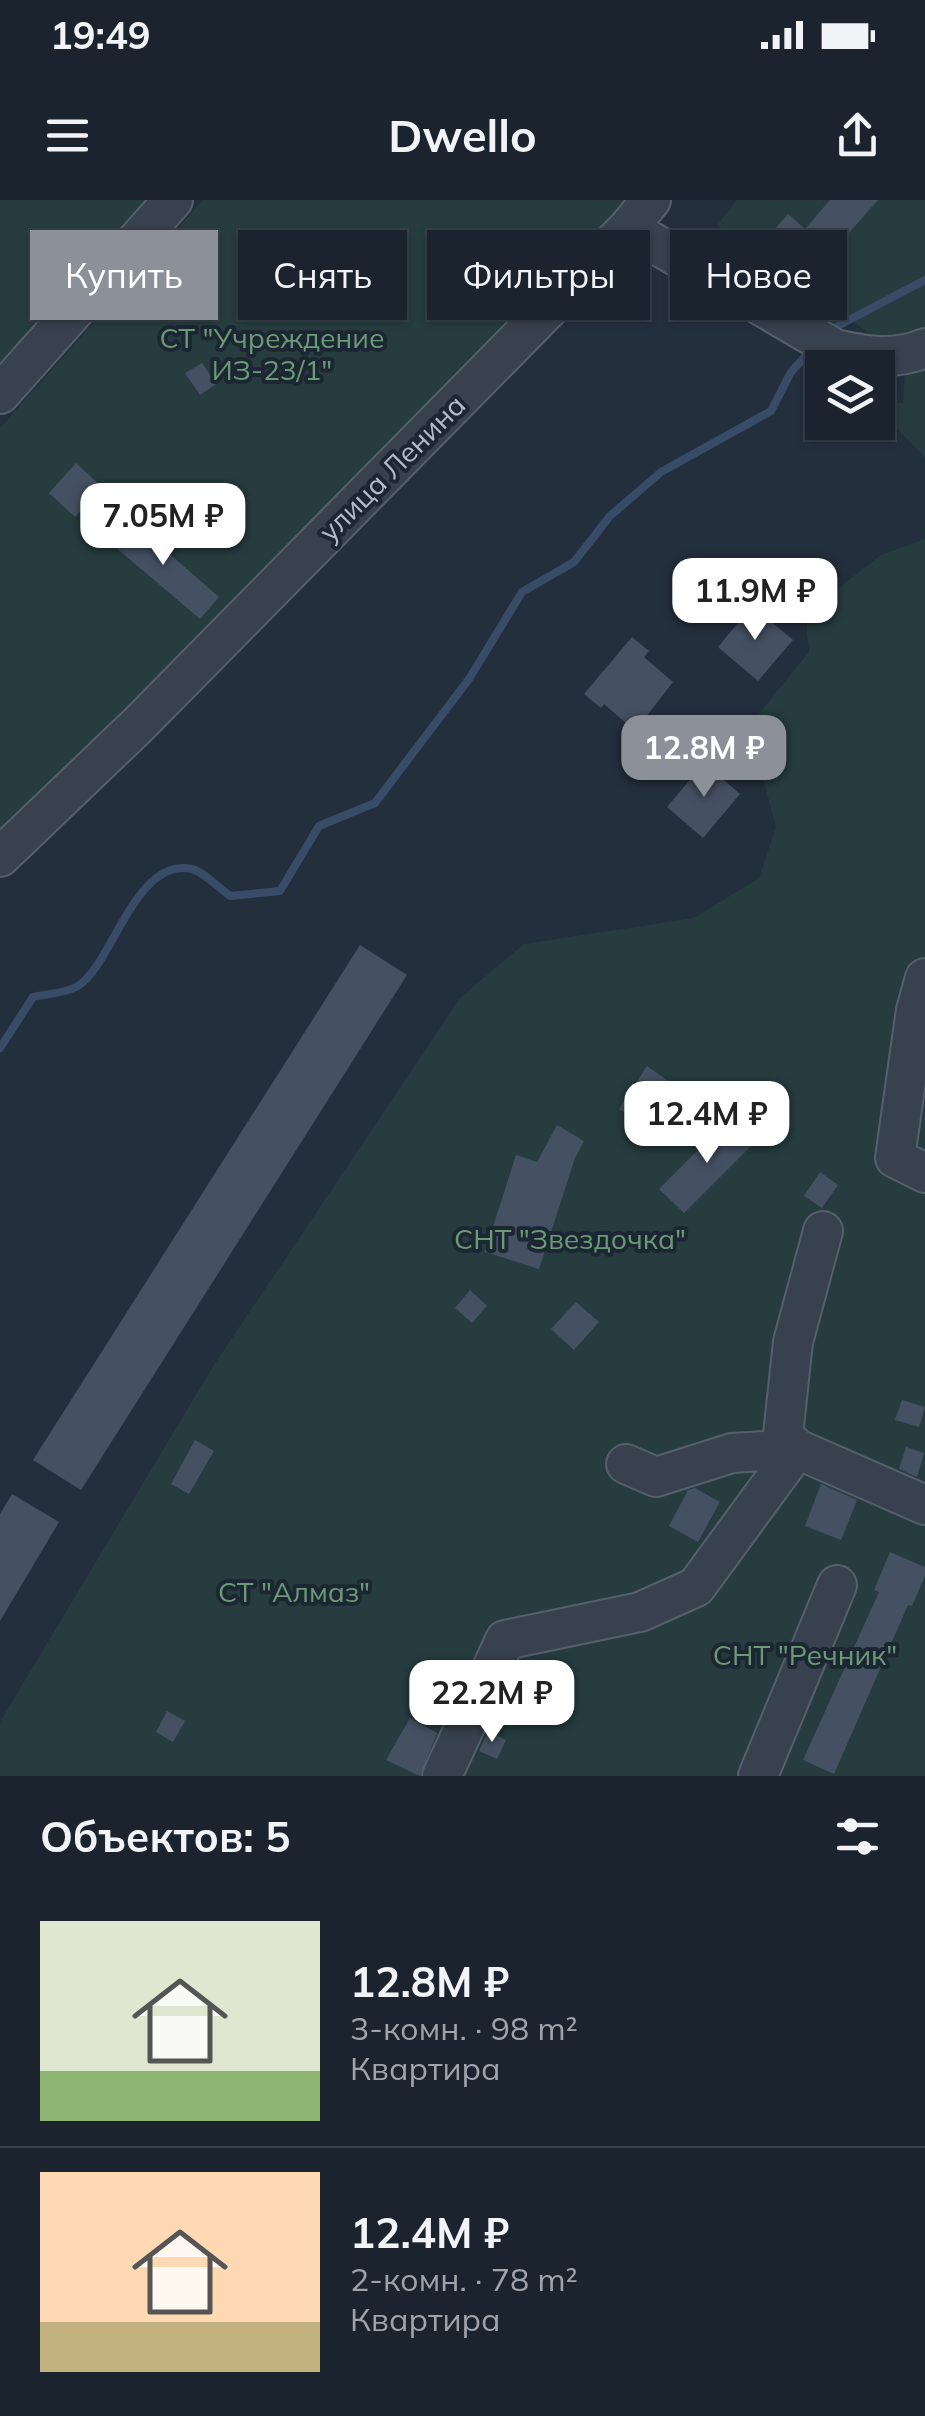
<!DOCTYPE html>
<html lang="ru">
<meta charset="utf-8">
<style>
:root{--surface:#1b232e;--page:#282f3a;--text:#f1f3f6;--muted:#a0a4aa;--line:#39404a;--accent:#8c9099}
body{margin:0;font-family:Mulish,sans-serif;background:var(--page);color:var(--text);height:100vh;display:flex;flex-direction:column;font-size:38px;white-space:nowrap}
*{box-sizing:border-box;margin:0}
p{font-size:32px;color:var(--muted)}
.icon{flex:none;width:55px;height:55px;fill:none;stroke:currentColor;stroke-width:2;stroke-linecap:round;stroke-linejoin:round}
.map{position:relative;height:1576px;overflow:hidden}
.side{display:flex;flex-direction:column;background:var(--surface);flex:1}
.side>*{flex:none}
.top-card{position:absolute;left:30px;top:30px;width:865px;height:90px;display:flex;gap:20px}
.buttons{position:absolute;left:805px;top:150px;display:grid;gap:20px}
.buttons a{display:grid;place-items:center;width:90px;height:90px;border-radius:0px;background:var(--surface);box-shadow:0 2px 8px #0004,0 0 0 2px var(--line);font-size:50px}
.price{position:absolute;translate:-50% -85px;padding:0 22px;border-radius:20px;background:#fff;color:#222;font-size:32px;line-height:65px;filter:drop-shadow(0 2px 5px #0008)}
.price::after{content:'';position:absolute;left:50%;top:60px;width:30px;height:22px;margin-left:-15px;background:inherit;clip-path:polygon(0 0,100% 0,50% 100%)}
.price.active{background:var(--accent);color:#fff}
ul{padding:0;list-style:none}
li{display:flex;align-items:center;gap:30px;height:250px;padding:0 40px}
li+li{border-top:2px solid var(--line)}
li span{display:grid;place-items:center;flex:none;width:280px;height:200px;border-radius:0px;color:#555}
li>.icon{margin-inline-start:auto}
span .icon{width:120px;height:120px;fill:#fffc;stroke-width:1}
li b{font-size:42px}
h2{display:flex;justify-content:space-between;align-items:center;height:120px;padding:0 40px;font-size:42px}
.tag{padding:0 35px;border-radius:0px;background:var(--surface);box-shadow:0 2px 8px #0004,0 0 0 2px var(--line);font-size:35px;line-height:90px}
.tag.active{background:var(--accent);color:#fff}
.status{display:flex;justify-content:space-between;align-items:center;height:70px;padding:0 50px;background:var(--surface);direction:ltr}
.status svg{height:28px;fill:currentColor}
header{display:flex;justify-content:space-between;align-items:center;height:130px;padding:0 40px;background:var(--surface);font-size:45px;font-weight:700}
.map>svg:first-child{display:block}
.green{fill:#263c3f}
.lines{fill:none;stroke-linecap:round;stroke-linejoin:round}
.stream{stroke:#394c67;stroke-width:8}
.building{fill:#455162}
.minor-casing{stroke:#565f6c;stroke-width:42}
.minor{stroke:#38414e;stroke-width:38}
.labels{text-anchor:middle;stroke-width:8;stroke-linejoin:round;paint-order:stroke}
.park-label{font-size:28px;fill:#6b9a76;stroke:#1d2633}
.street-label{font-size:28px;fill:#b4bcc9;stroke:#1d2633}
</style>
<div class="status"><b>19:49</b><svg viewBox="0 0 49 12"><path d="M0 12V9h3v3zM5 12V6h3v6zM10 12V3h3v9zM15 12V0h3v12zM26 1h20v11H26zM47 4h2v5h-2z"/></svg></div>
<header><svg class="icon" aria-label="menu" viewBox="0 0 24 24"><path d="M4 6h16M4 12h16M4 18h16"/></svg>Dwello<svg class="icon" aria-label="share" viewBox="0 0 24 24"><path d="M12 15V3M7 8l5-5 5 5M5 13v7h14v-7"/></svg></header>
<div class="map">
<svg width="925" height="1576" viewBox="0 0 925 1576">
<rect width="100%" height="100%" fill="#242f3e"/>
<!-- green -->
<path class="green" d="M0,0H172L0,186Z
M203,0H631L128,511L0,631V228Z
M737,0H925V257L878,209V203H903L906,148L875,139L829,101L803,93L717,25Z
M925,339V1576H0V1522L212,1168L460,798L524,744L694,718L759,678L776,627L749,526L809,452L805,414L881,355Z"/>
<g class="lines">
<!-- stream -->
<path class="stream" d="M828,131L925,80
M0,848L33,797C46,794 67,793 78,786C113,764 135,657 192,669C204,672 219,688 230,696L280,691L319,626L375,603L469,479L522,392L574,362L610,316L661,272L771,211L791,172L812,149"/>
</g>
<!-- building -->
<path class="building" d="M830,0H878L832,52L840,59L811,93L759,47L788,14L805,29Z
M202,163L216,184L200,195L185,173Z
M76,263L102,287L75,317L49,293Z
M127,317L219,397L200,419L107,340Z
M752,406L793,440L758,481L718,447Z
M632,437L649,451L644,457L673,482L635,531L604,504L601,508L584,494Z
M704,563L740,594L703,638L667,607Z
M360,745L407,775L81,1290L33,1260Z
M647,866L674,885L646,927L619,909Z
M730,918L754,943L684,1013L659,989Z
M557,925L584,941L575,958L539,1069L485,1052L516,955L537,962Z
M820,972L838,985L822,1008L804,996Z
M470,1090L487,1106L472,1123L455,1108Z
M576,1102L599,1122L574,1150L551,1129Z
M902,1200L925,1207L919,1227L895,1220Z
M195,1240L214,1251L189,1294L171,1284Z
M906,1247L924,1253L917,1277L899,1269Z
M821,1284L857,1300L841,1340L805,1326Z
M695,1288L720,1302L698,1342L669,1326L688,1290Z
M12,1294L59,1322L0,1421V1314Z
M890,1352L925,1367V1376L912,1406L908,1405L834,1574L803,1560L879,1392L874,1390Z
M167,1511L185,1521L173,1542L156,1532Z
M410,1518L437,1533L420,1576L386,1560Z
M488,1531L506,1540L497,1559L479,1551Z"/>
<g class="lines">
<!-- minor casing -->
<g class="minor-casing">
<path id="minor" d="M628,28L835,149C866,156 895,161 925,148
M0,194L173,0
M0,657L138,525L628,28L651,0
M925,778L916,810L895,958L925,973
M823,1031L793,1142L783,1235L797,1249L925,1305
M626,1264L656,1277L732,1253L797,1249
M442,1576L505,1440L640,1412L696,1387L797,1249
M758,1576L837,1385"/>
</g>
<!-- minor -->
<use href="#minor" class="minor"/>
</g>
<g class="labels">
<!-- park labels -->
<g class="park-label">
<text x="272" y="148">СТ "Учреждение<tspan x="272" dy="32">ИЗ-23/1"</tspan></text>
<text x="570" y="1049">СНТ "Звездочка"</text>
<text x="294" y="1402">СТ "Алмаз"</text>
<text x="805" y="1465">СНТ "Речник"</text>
</g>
<!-- street labels -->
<g class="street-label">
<text transform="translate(392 268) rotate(-45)" y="10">улица Ленина</text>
</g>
</g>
</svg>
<div class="buttons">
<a><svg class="icon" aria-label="layers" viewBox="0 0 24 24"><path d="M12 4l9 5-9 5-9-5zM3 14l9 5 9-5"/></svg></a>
</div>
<b class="price" style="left:163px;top:368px">7.05M ₽</b>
<b class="price" style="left:755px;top:443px">11.9M ₽</b>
<b class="price active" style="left:704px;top:600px">12.8M ₽</b>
<b class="price" style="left:707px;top:966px">12.4M ₽</b>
<b class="price" style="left:492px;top:1545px">22.2M ₽</b>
<div class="top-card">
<a class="tag active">Купить</a>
<a class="tag">Снять</a>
<a class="tag">Фильтры</a>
<a class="tag">Новое</a>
</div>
</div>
<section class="side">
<h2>Объектов: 5<svg class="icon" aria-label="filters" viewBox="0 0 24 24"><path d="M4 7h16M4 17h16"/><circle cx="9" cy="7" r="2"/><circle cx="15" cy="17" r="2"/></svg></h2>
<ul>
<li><span style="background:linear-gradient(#dfe7d0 75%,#8fb573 0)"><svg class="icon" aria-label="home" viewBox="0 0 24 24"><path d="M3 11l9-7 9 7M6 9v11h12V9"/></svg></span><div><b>12.8M ₽</b><p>3-комн. · 98 m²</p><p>Квартира</p></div></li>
<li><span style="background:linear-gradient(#ffd9b3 75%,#c2b280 0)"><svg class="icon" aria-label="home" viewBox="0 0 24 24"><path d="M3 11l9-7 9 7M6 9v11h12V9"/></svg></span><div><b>12.4M ₽</b><p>2-комн. · 78 m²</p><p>Квартира</p></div></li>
</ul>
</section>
